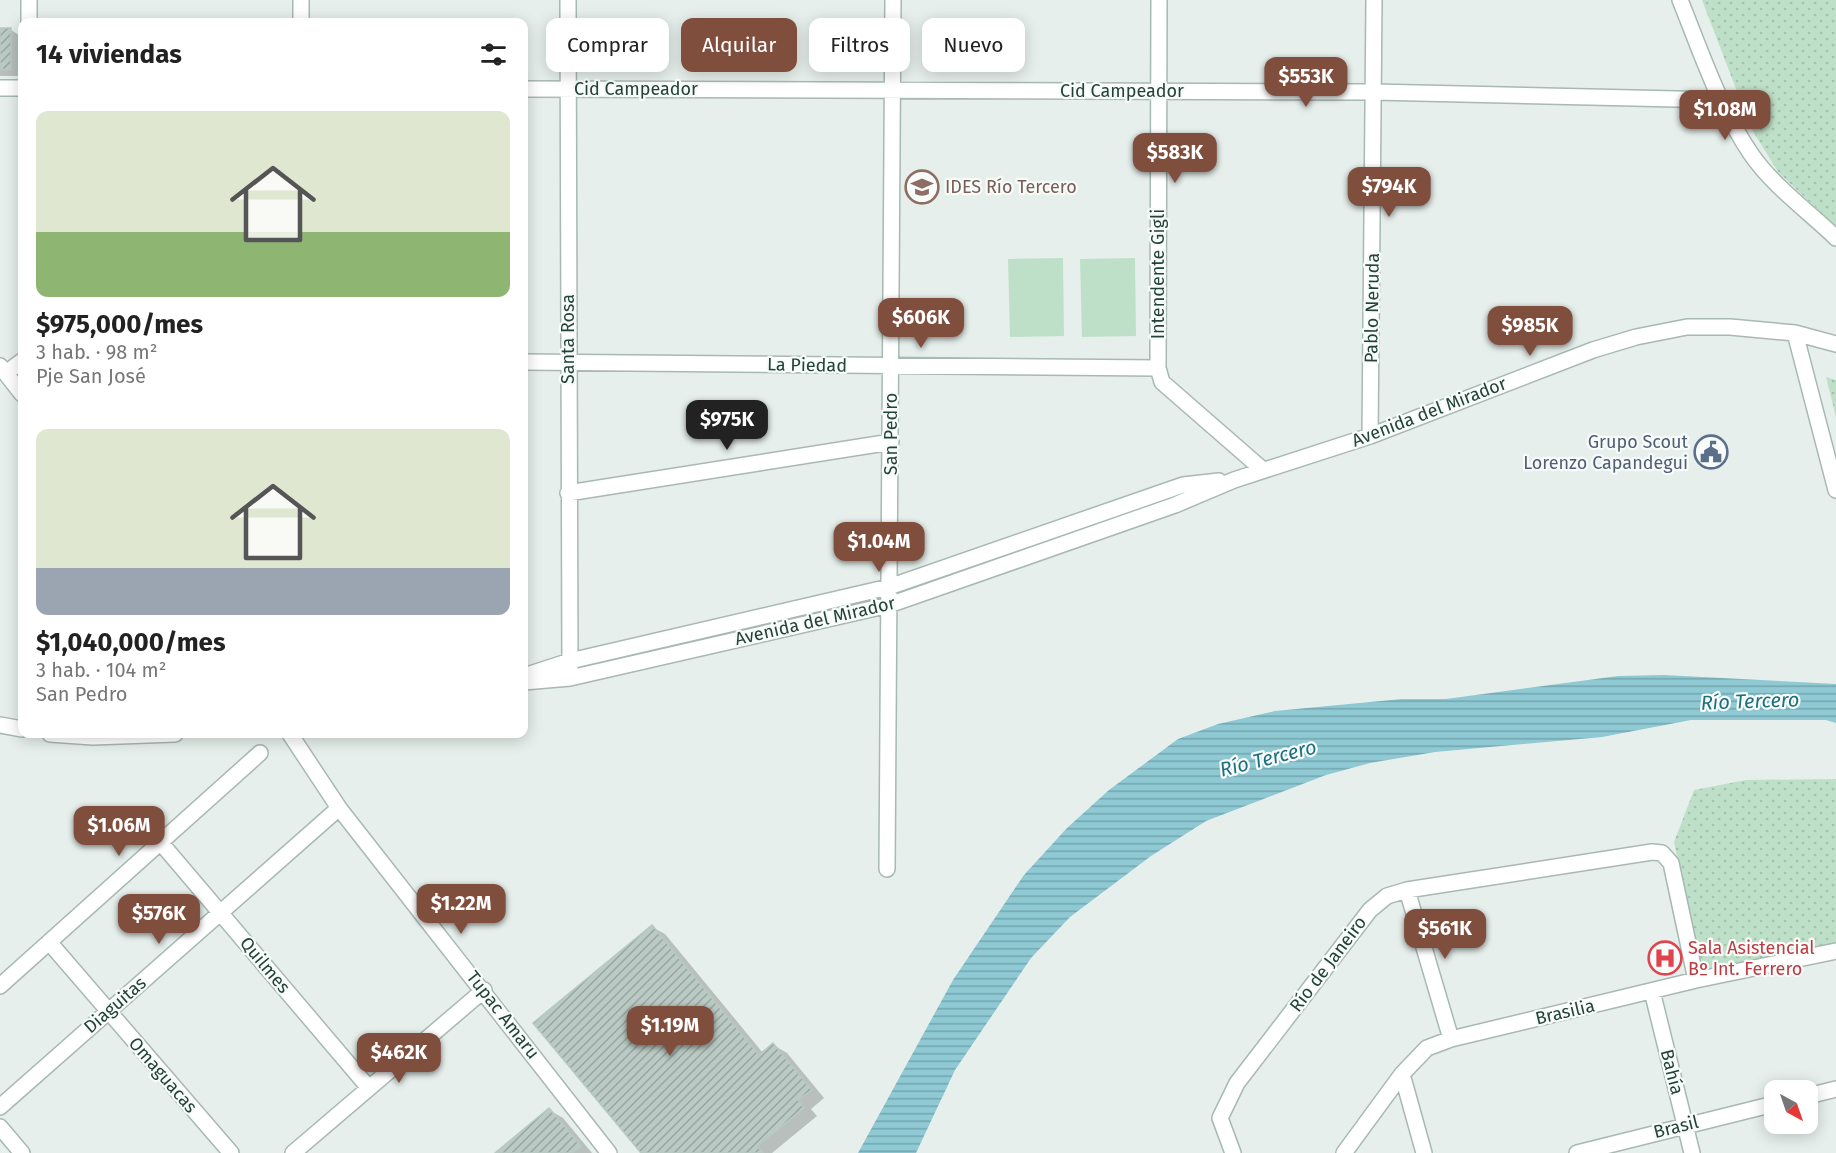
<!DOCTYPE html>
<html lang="es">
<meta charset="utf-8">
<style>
:root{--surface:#fff;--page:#f6f6f6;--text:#222;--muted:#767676;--accent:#804e3d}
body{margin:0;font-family:"Fira Sans",sans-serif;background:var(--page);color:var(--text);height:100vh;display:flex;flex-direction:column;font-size:22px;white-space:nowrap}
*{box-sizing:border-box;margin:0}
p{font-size:20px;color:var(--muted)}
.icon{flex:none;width:33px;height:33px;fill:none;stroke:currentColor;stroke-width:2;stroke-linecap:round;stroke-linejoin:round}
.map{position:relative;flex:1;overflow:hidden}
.side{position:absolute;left:18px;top:18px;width:510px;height:720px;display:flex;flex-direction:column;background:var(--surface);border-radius:12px;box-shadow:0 3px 15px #0003}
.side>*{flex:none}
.top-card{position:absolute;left:546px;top:18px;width:570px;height:54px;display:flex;gap:12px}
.needle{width:39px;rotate:140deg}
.buttons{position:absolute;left:1764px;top:1080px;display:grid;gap:12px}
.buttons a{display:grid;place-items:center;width:54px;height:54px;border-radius:12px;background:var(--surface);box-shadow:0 3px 15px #0003;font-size:30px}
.price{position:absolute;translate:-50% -51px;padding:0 14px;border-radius:12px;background:var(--accent);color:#fff;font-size:20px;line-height:39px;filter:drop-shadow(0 2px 3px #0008)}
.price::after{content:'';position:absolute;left:50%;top:36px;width:18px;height:14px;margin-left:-9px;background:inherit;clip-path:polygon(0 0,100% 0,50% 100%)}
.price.on{background:#222;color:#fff}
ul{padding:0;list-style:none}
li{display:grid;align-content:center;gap:12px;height:318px;padding:0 18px}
li span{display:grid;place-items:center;height:186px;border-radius:12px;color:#555}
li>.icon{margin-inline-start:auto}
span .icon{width:108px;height:108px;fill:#fffc;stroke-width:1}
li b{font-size:26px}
h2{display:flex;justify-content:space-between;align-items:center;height:72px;padding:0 18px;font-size:26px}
.pill{padding:0 21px;border-radius:12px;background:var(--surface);box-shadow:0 3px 15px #0003;font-size:21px;line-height:54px}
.pill.on{background:var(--accent);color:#fff}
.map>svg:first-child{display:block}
.grass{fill:url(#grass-dots)}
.pitch{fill:#bfe0c8}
.water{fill:url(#water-rules)}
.shadow{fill:#0003}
.building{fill:url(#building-hatch);stroke:#b8c9c2;stroke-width:1.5}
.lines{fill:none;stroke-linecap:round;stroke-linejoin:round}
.minor-casing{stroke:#a8b8b2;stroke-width:18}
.minor{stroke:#fff;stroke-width:15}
.labels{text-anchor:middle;stroke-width:4.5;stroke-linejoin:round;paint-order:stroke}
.street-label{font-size:18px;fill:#24423a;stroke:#f7fbf9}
.education-label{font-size:18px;fill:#785e54;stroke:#f7fbf9;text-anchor:start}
.service-label{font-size:18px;fill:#4e5e75;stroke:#f7fbf9;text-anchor:end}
.health-label{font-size:18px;fill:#be3a42;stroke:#f7fbf9;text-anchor:start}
.water-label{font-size:20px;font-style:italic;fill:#1c6f80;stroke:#f7fbf9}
</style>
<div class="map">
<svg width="1836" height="1153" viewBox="0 0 1836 1153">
<defs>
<pattern id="grass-dots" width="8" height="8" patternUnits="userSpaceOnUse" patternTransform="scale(1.5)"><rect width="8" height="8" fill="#bfe0c8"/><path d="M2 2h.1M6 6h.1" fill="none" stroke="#a4c1ad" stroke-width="1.8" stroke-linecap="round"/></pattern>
<pattern id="water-rules" width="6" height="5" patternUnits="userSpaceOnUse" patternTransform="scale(1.5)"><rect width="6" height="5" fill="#8ec9d4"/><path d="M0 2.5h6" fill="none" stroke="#74a5ad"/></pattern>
<pattern id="building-hatch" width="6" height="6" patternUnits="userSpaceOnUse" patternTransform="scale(1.5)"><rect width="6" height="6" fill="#bbcac4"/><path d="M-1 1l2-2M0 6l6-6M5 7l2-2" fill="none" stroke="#98a6a0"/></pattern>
</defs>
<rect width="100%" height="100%" fill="#e6efeb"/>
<!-- grass -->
<path class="grass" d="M1702,0H1836V227L1778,172L1751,128Z
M1826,377L1836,380V417Z
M1836,779V946L1702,973L1674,842L1694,790L1746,780Z"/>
<!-- pitch -->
<path class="pitch" d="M1063,258L1064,336L1010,337L1008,259Z
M1135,258L1136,336L1082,337L1080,259Z"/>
<!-- water -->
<path class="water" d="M1664,675L1836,684V723L1826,720H1691L1602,737L1435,752L1370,763L1326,775L1206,821L1151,856L1070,917L1031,958L955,1070L916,1153H858L953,980L1024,875L1067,828L1109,790L1178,739L1218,724L1275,711L1402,699H1446L1618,676Z"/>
<!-- shadow -->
<path class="shadow" d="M0,30H11L22,37V76H0Z
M652,927L665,934L763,1053L773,1045L787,1053L824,1098L811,1109L817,1116L772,1153H643Z
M549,1110L563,1118L592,1153H498Z"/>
<!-- building -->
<path class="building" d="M0,28H11V70L0,69Z
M652,925L759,1055L773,1043L812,1090L798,1100L804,1108L757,1146L763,1153H641L533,1023Z
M549,1108L581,1146L573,1153H495Z"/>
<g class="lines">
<!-- minor casing -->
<g class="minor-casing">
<path id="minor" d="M568,0L570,672
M1680,0C1701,52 1719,107 1751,154C1773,186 1808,211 1836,238
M29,22V0
M301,22V0
M0,88H22
M524,89L1374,92L1720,100
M1795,333L1836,490
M524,362L1158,368L1162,382L1263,470
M0,366L22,394
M1158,368L1159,0
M6,373L22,361
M1370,436L1374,0
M568,493L891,442
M524,676L570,661L889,587L1183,485L1219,481
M524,682L570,678L889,605L1175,505L1234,480L1370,436L1593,350L1636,337L1687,327H1730L1795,333L1836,344
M0,725L22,729
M50,734L93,737L175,734
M290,734L339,808L609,1153
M161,843L369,1088
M887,869L893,0
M1407,890L1451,1039
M49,942L231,1153
M0,986L260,753
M1652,991L1692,1153
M1402,1074L1424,1153
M1808,1096L1836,1089
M0,1107L339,808
M0,1127L22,1153
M293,1153L484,990
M1233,1153L1220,1118L1237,1083L1370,910L1387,896L1407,890L1652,852L1662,853L1671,863L1696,980
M1344,1153L1402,1074L1427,1048L1451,1039L1696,980L1836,951
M1577,1153L1774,1104"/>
</g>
<!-- minor -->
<use href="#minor" class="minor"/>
</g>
<!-- icons -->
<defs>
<g id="university-ring" transform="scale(1.725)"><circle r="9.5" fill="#f7fbf9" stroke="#8d6e63" stroke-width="1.5"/><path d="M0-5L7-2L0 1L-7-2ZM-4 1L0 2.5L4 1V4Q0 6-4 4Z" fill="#8d6e63"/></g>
<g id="civic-ring" transform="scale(1.725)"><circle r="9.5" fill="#f7fbf9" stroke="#5c6f8a" stroke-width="1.5"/><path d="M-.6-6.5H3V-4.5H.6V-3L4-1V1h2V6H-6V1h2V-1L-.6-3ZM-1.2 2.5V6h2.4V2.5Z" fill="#5c6f8a"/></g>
<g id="hospital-ring" transform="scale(1.725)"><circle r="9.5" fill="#f7fbf9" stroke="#e0444e" stroke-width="1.5"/><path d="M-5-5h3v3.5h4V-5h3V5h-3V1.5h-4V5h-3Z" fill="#e0444e"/></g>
</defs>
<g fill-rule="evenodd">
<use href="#university-ring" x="922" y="187"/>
<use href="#civic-ring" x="1711" y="452"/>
<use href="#hospital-ring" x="1665" y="958"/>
</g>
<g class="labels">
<!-- street labels -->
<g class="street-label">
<text x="636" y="95">Cid Campeador</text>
<text x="1122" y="97">Cid Campeador</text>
<text transform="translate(1158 274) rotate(-90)" y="6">Intendente Gigli</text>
<text transform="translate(1372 308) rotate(-89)" y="6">Pablo Neruda</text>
<text transform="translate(568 339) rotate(-90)" y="6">Santa Rosa</text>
<text transform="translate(807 365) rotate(1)" y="6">La Piedad</text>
<text transform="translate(1429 412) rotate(-21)" y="6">Avenida del Mirador</text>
<text transform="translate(891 434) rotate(-90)" y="6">San Pedro</text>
<text transform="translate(815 621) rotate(-13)" y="6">Avenida del Mirador</text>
<text transform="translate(1328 964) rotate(-53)" y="6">Río de Janeiro</text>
<text transform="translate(265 965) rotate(50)" y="6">Quilmes</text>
<text transform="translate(115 1005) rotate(-41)" y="6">Diaguitas</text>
<text transform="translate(1565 1012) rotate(-13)" y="6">Brasilia</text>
<text transform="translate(503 1015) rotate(52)" y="6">Tupac Amaru</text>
<text transform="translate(1672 1072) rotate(76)" y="6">Bahía</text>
<text transform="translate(163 1075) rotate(49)" y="6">Omaguacas</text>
<text transform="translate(1676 1127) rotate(-14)" y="6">Brasil</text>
</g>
<!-- education labels -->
<g class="education-label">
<text x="945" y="193">IDES Río Tercero</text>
</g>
<!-- service labels -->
<g class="service-label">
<text x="1688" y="448">Grupo Scout<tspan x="1688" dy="21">Lorenzo Capandegui</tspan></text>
</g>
<!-- health labels -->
<g class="health-label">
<text x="1688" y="954">Sala Asistencial<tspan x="1688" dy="21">Bº Int. Ferrero</tspan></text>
</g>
<!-- water labels -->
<g class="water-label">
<text transform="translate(1750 701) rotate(-2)" y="7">Río Tercero</text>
<text transform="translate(1268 758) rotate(-14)" y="7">Río Tercero</text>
</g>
</g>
</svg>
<div class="buttons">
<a><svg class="needle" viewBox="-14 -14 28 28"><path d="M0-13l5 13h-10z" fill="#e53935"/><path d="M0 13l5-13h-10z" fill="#767676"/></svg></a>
</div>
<b class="price" style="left:1306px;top:108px">$553K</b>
<b class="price" style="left:1725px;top:141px">$1.08M</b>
<b class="price" style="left:1175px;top:184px">$583K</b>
<b class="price" style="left:1389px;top:218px">$794K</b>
<b class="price" style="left:921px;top:349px">$606K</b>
<b class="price" style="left:1530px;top:357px">$985K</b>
<b class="price on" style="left:727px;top:451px">$975K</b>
<b class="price" style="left:879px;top:573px">$1.04M</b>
<b class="price" style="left:119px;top:857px">$1.06M</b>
<b class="price" style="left:461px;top:935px">$1.22M</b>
<b class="price" style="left:159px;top:945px">$576K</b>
<b class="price" style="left:1445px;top:960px">$561K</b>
<b class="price" style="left:670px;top:1057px">$1.19M</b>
<b class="price" style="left:399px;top:1084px">$462K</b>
<div class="top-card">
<a class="pill">Comprar</a>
<a class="pill on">Alquilar</a>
<a class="pill">Filtros</a>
<a class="pill">Nuevo</a>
</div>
<section class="side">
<h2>14 viviendas<svg class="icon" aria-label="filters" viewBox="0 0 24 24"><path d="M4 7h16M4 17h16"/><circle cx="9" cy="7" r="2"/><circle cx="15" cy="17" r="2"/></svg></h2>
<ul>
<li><span style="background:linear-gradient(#dfe7d0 65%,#8fb573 0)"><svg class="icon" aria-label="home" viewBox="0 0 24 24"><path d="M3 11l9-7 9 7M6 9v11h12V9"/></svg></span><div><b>$975,000/mes</b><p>3 hab. · 98 m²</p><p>Pje San José</p></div></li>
<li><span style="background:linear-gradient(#dfe7d0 75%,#9aa5b1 0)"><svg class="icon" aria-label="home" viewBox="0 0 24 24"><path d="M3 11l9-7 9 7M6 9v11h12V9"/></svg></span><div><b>$1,040,000/mes</b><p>3 hab. · 104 m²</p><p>San Pedro</p></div></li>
</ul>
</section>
</div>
